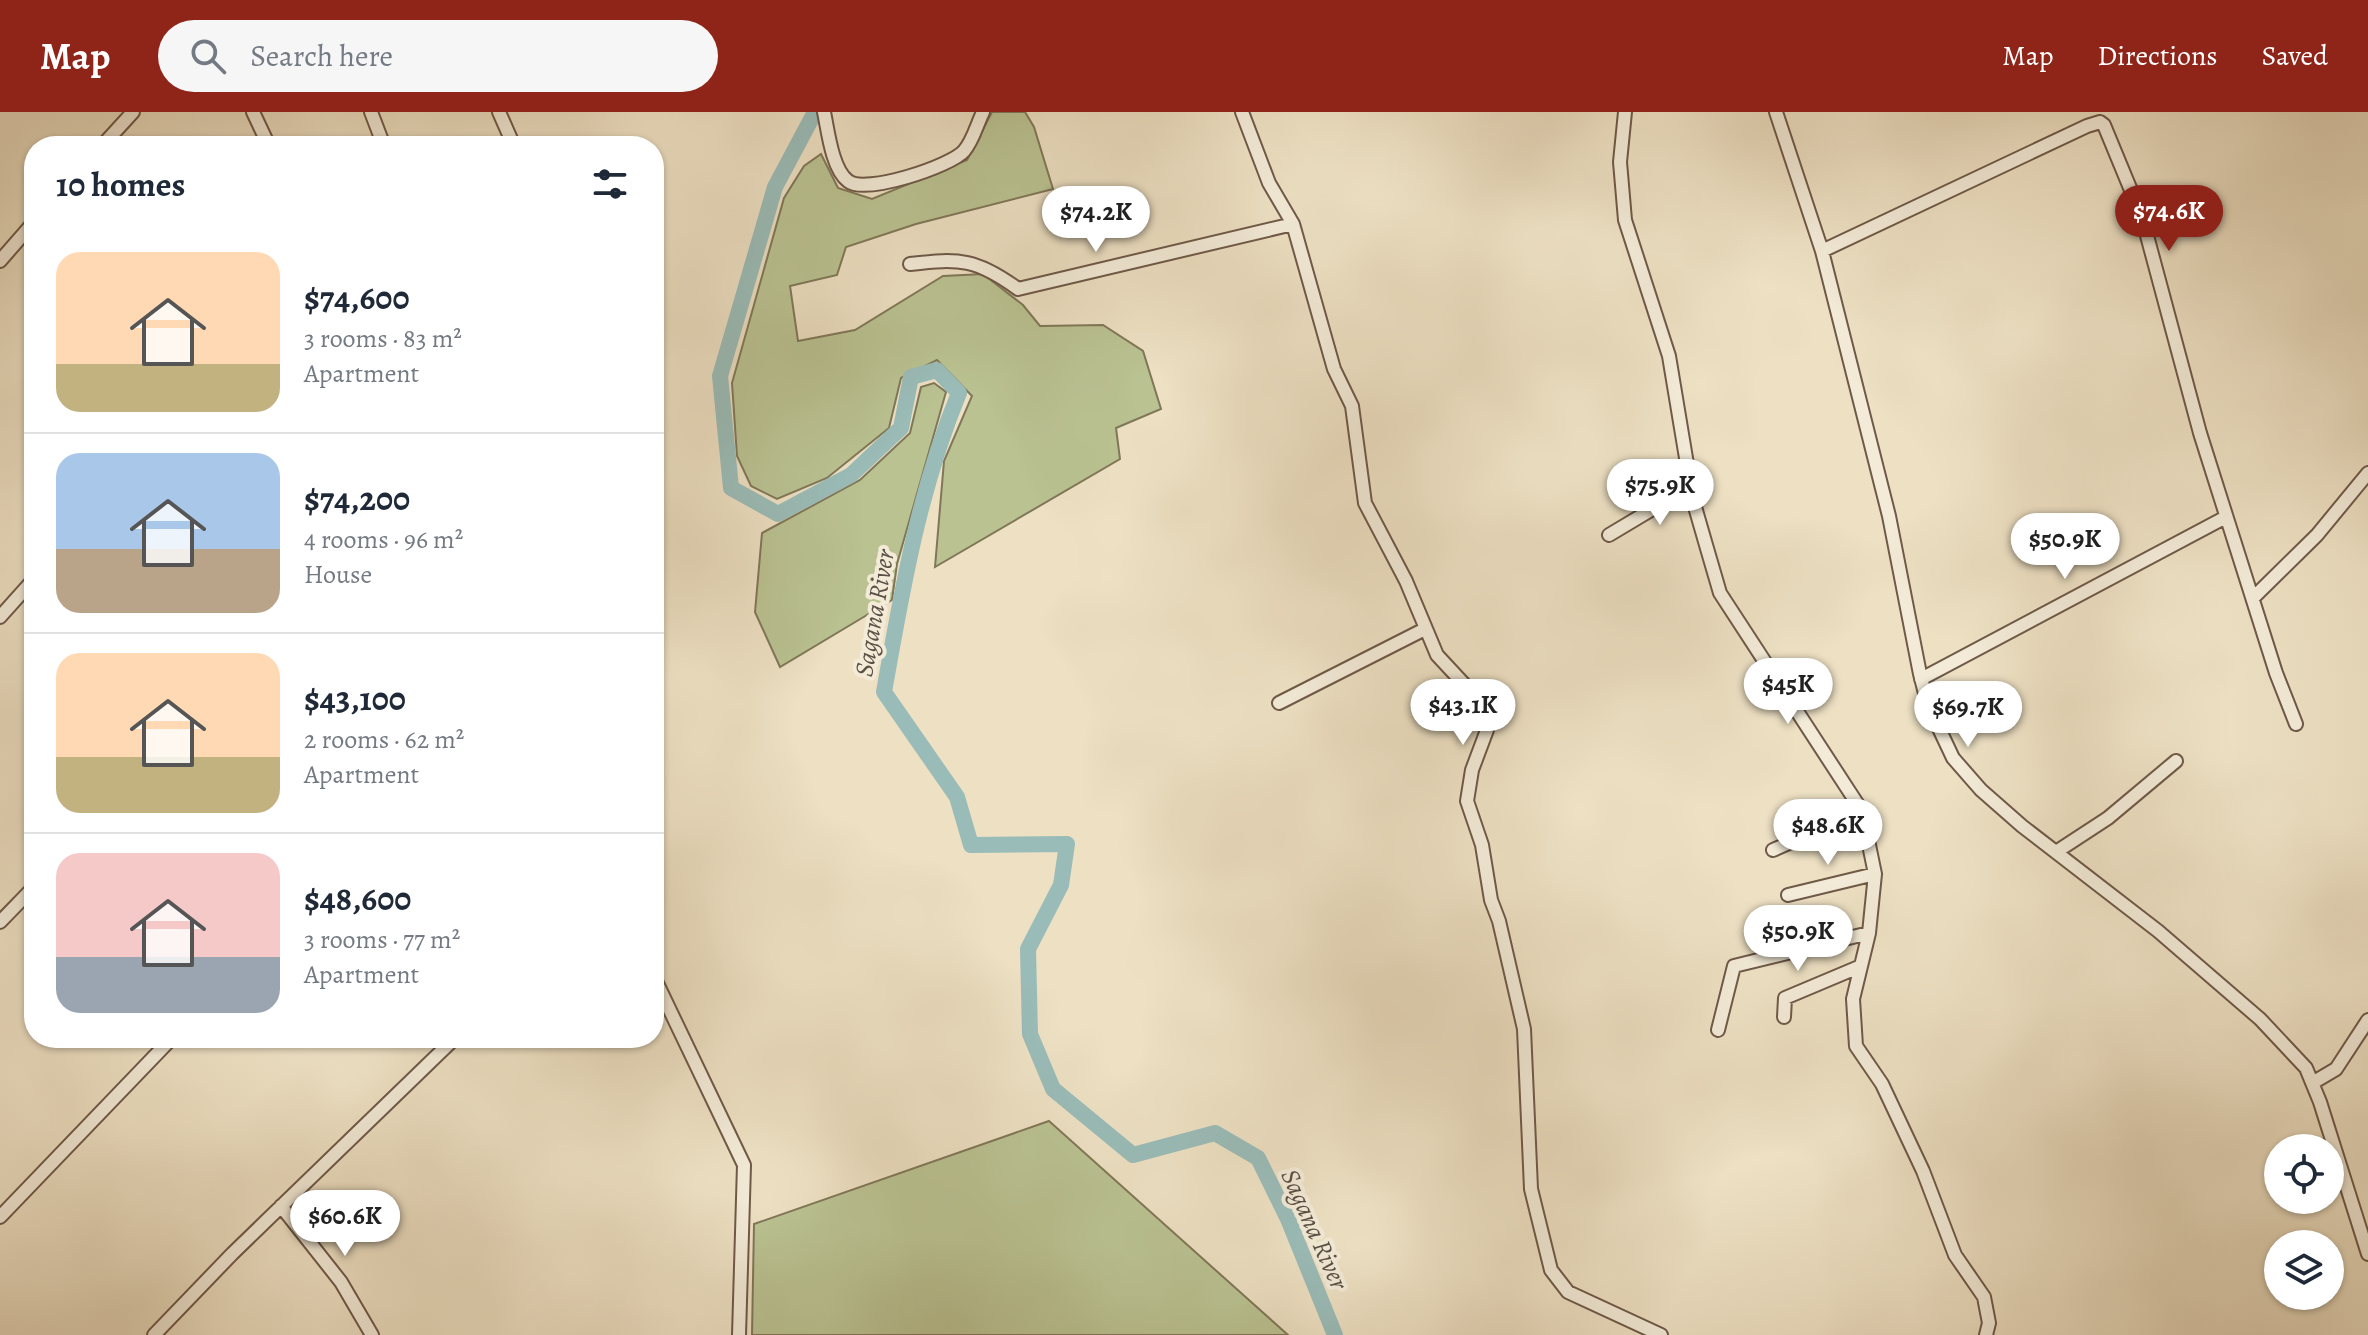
<!DOCTYPE html>
<meta charset="utf-8">
<style>
:root{--surface:#fff;--page:#f6f6f7;--text:#1f2937;--muted:#747a83;--line:#e0e1e3;--accent:#8f2418}
body{margin:0;font-family:Alegreya,serif;background:var(--page);color:var(--text);height:100vh;display:flex;flex-direction:column;font-size:30px;white-space:nowrap}
*{box-sizing:border-box;margin:0}
p{font-size:26px;color:var(--muted)}
.icon{flex:none;width:44px;height:44px;fill:none;stroke:currentColor;stroke-width:2;stroke-linecap:round;stroke-linejoin:round}
.map{position:relative;flex:1;overflow:hidden}
.panel{position:absolute;left:24px;top:24px;width:640px;height:912px;display:flex;flex-direction:column;background:var(--surface);border-radius:32px;box-shadow:0 2px 6px #0004}
.panel>*{flex:none}
.buttons{position:absolute;left:2264px;top:1022px;display:grid;gap:16px}
.buttons a{display:grid;place-items:center;width:80px;height:80px;border-radius:50%;background:var(--surface);box-shadow:0 2px 6px #0004;font-size:40px}
.price{position:absolute;translate:-50% -68px;padding:0 18px;border-radius:28px;background:#fff;color:#222;font-size:26px;line-height:52px;filter:drop-shadow(0 2px 4px #0008)}
.price::after{content:'';position:absolute;left:50%;top:48px;width:24px;height:18px;margin-left:-12px;background:inherit;clip-path:polygon(0 0,100% 0,50% 100%)}
.price.current{background:var(--accent);color:#fff}
ul{padding:0;list-style:none}
li{display:flex;align-items:center;gap:24px;height:200px;padding:0 32px}
li+li{border-top:2px solid var(--line)}
li span{display:grid;place-items:center;flex:none;width:224px;height:160px;border-radius:24px;color:#555}
li>.icon{margin-inline-start:auto}
span .icon{width:96px;height:96px;fill:#fffc;stroke-width:1}
li b{font-size:34px}
h2{display:flex;justify-content:space-between;align-items:center;height:96px;padding:0 32px;font-size:34px}
header{display:flex;align-items:center;gap:48px;box-sizing:border-box;height:112px;padding:0 40px;background:var(--accent);color:#fff}
header strong{font-size:38px}
nav{display:flex;gap:44px;margin-inline-start:auto;font-size:28px}
.search{width:560px;height:72px;background:var(--page);display:flex;align-items:center;gap:20px;box-sizing:border-box;padding:0 28px;border-radius:44px;color:var(--muted);font-size:30px}
.map>svg:first-child{display:block}
.green{fill:#bac292;stroke:#807758;stroke-width:2}
.lines{fill:none;stroke-linecap:round;stroke-linejoin:round}
.river{stroke:#9abcb8;stroke-width:16}
.minor-casing{stroke:#6f5948;stroke-width:16}
.minor{stroke:#f3ebd8;stroke-width:12}
.labels{text-anchor:middle;stroke-width:8;stroke-linejoin:round;paint-order:stroke}
.water-label{font-size:26px;font-style:italic;fill:#5a5045;stroke:#f3ebd8}
</style>
<header>
<strong>Map</strong>
<div class="search"><svg class="icon" aria-label="search" viewBox="0 0 24 24"><circle cx="10" cy="10" r="6"/><path d="M15 15l6 6"/></svg>Search here</div>
<nav><a>Map</a><a>Directions</a><a>Saved</a></nav>
</header>
<div class="map">
<svg width="2368" height="1223" viewBox="0 0 2368 1223">
<rect width="100%" height="100%" fill="#ede0c3"/>
<filter id="stains"><feTurbulence type="fractalNoise" baseFrequency=".0025" numOctaves="4"/><feColorMatrix values="0 0 0 0 .2 0 0 0 0 .09 0 0 0 0 .02 0 0 0 .5 -.17"/></filter>
<radialGradient id="worn" r=".72"><stop offset=".6" stop-color="#630" stop-opacity="0"/><stop offset="1" stop-color="#630" stop-opacity=".3"/></radialGradient>
<!-- green -->
<path class="green" d="M992,0H1025L1034,15L1053,77L916,112L846,135L837,163L790,174L798,229L855,218L943,164L983,162L1023,193L1040,214L1103,213L1143,239L1161,297L1116,316L1120,347L935,455L944,349L972,284L937,248L901,266L889,316L827,366L777,387L751,374L737,344L732,271L784,86L804,54L821,42L838,76L872,87L967,48Z
M934,271L946,280L897,452L892,488L780,555L755,500L762,421L860,368L910,321L921,275Z
M1049,1009L1288,1223H752L754,1112Z"/>
<g class="lines">
<!-- river -->
<path class="river" d="M815,0L775,75L720,264L731,376L778,402L851,363L901,316L911,265L937,258L959,281C919,378 902,478 884,580L957,685L971,733L1067,732L1061,773L1028,837L1030,922L1053,977L1133,1043L1215,1021L1258,1046L1288,1107L1335,1223"/>
<!-- minor casing -->
<g class="minor-casing">
<path id="minor" d="M253,0L269,34
M371,0L384,34
M499,0L514,34
M824,0C828,19 832,57 848,69C865,83 951,54 964,39C973,29 977,12 983,0
M1242,0L1269,71L1293,112L1334,257L1352,294L1365,391L1406,469L1437,543L1476,585L1485,603L1487,618L1472,658L1467,689L1482,733L1491,788L1499,809L1524,917L1531,1077L1551,1158L1568,1180L1661,1223
M1625,0L1620,50L1625,108L1669,244L1693,388L1706,433L1720,481L1862,699L1875,762L1869,821L1853,887L1856,934L1882,972L1923,1059L1955,1143L1984,1185L1989,1211L1986,1223
M1776,0L1822,139L1889,404L1920,562L1928,593L1953,646L1981,678L2022,714L2158,819L2260,907L2306,956L2320,990L2368,1142
M102,34L133,0
M1822,139L2087,14L2100,10L2104,13L2142,105L2200,321L2276,561L2296,612
M0,149L34,110
M910,152C960,146 977,147 1018,177L1293,112
M1609,423L1691,374
M2254,485L2317,423L2368,361
M0,505L34,467
M1921,567L2226,405
M1279,591L1423,518
M1773,738L1862,699
M2056,740L2108,706L2176,649
M1788,783L1875,762
M0,810L34,775
M654,865L744,1053L739,1223
M1784,905L1785,886L1861,854
M1718,918L1734,854L1869,821
M2314,970L2336,957L2368,908
M281,1094L341,1170L372,1223
M0,1105L172,926
M154,1223L232,1142L455,926"/>
</g>
<!-- minor -->
<use href="#minor" class="minor"/>
</g>
<g class="labels">
<!-- water labels -->
<g class="water-label">
<text transform="translate(874 501) rotate(-80)" y="9">Sagana River</text>
<text transform="translate(1315 1117) rotate(66)" y="9">Sagana River</text>
</g>
</g>
<rect width="100%" height="100%" filter="url(#stains)"/>
<rect width="100%" height="100%" fill="url(#worn)"/>
</svg>
<div class="buttons">
<a><svg class="icon" aria-label="locate" viewBox="0 0 24 24"><circle cx="12" cy="12" r="6"/><path d="M12 2v4M12 18v4M2 12h4M18 12h4"/></svg></a>
<a><svg class="icon" aria-label="layers" viewBox="0 0 24 24"><path d="M12 4l9 5-9 5-9-5zM3 14l9 5 9-5"/></svg></a>
</div>
<b class="price current" style="left:2169px;top:141px">$74.6K</b>
<b class="price" style="left:1096px;top:142px">$74.2K</b>
<b class="price" style="left:1660px;top:415px">$75.9K</b>
<b class="price" style="left:2065px;top:469px">$50.9K</b>
<b class="price" style="left:1788px;top:614px">$45K</b>
<b class="price" style="left:1463px;top:635px">$43.1K</b>
<b class="price" style="left:1968px;top:637px">$69.7K</b>
<b class="price" style="left:1828px;top:755px">$48.6K</b>
<b class="price" style="left:1798px;top:861px">$50.9K</b>
<b class="price" style="left:345px;top:1146px">$60.6K</b>
<section class="panel">
<h2>10 homes<svg class="icon" aria-label="filters" viewBox="0 0 24 24"><path d="M4 7h16M4 17h16"/><circle cx="9" cy="7" r="2"/><circle cx="15" cy="17" r="2"/></svg></h2>
<ul>
<li><span style="background:linear-gradient(#ffd9b3 70%,#c2b280 0)"><svg class="icon" aria-label="home" viewBox="0 0 24 24"><path d="M3 11l9-7 9 7M6 9v11h12V9"/></svg></span><div><b>$74,600</b><p>3 rooms · 83 m²</p><p>Apartment</p></div></li>
<li><span style="background:linear-gradient(#a9c7e8 60%,#b9a48a 0)"><svg class="icon" aria-label="home" viewBox="0 0 24 24"><path d="M3 11l9-7 9 7M6 9v11h12V9"/></svg></span><div><b>$74,200</b><p>4 rooms · 96 m²</p><p>House</p></div></li>
<li><span style="background:linear-gradient(#ffd9b3 65%,#c2b280 0)"><svg class="icon" aria-label="home" viewBox="0 0 24 24"><path d="M3 11l9-7 9 7M6 9v11h12V9"/></svg></span><div><b>$43,100</b><p>2 rooms · 62 m²</p><p>Apartment</p></div></li>
<li><span style="background:linear-gradient(#f6c9c9 65%,#9aa5b1 0)"><svg class="icon" aria-label="home" viewBox="0 0 24 24"><path d="M3 11l9-7 9 7M6 9v11h12V9"/></svg></span><div><b>$48,600</b><p>3 rooms · 77 m²</p><p>Apartment</p></div></li>
</ul>
</section>
</div>
